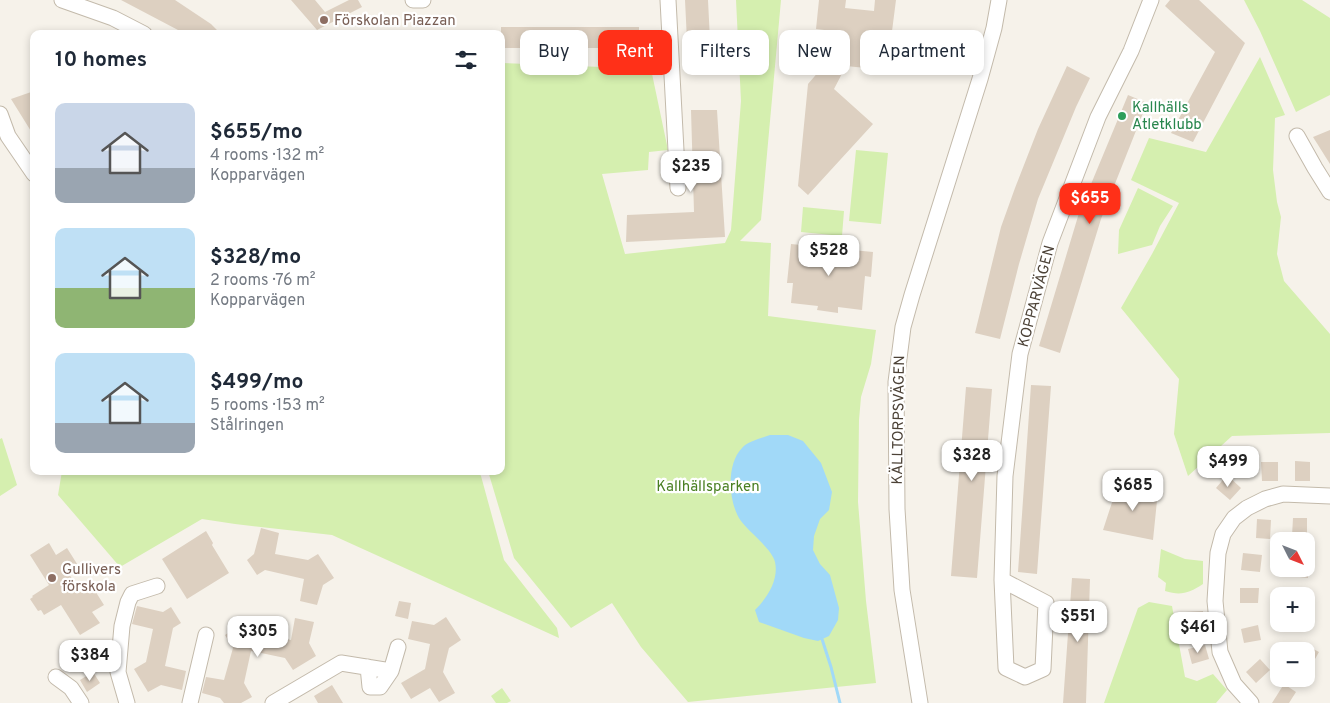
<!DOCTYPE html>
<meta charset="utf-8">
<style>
:root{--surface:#fff;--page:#f2f2f3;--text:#1f2937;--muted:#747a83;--accent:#ff3018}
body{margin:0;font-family:Overpass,sans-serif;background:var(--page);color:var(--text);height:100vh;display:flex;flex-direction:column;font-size:19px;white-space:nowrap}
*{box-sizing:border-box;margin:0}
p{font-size:16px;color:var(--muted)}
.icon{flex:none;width:28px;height:28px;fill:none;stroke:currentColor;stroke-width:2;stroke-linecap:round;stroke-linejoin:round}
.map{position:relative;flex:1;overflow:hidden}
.panel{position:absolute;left:30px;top:30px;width:475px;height:445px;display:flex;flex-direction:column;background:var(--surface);border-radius:10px;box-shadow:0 2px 8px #0003}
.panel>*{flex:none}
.hud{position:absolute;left:520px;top:30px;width:475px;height:45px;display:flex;gap:10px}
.needle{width:32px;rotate:132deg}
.buttons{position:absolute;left:1270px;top:532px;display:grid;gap:10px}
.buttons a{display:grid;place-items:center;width:45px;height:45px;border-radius:10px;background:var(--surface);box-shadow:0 2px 8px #0003;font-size:25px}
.price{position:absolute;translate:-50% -42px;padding:0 11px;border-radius:10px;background:#fff;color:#222;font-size:16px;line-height:32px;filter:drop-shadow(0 1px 2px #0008)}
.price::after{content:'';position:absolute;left:50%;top:30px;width:15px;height:11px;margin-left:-8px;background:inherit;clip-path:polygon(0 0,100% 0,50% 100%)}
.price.current{background:var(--accent);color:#fff}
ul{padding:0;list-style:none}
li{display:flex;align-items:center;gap:15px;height:125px;padding:0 25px}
li span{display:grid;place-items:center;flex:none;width:140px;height:100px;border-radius:10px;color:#555}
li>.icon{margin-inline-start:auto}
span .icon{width:60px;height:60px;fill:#fffc;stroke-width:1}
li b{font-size:21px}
h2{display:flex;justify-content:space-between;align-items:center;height:60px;padding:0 25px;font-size:21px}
.tag{padding:0 18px;border-radius:10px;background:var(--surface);box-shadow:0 2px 8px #0003;font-size:18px;line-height:45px}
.tag.current{background:var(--accent);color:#fff}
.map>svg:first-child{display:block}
.green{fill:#d5efaf}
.water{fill:#a1d9f8}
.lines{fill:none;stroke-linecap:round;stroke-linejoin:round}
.stream{stroke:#a1d9f8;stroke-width:3}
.building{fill:#ddd0c1}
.minor-casing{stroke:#c3baab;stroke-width:17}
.minor{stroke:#fff;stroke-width:15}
.education-dot{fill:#8d6e63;stroke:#fff;stroke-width:2}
.leisure-dot{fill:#2e9e5b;stroke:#fff;stroke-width:2}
.labels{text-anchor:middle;stroke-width:4.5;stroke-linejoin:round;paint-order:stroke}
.education-label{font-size:15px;fill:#785e54;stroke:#fff;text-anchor:start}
.leisure-label{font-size:15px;fill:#27864d;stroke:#fff;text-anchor:start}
.street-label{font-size:15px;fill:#4c4237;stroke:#fff}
.park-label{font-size:15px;fill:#497f21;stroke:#fff}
</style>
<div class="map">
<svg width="1330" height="703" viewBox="0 0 1330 703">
<rect width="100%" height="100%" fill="#f6f2ea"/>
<!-- green -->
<path class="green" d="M736,0H781L761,220L740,241L771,243L768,316L876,330L871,364L861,397L859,420L858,502L866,601L876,683L688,702L641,647L612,603L571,628L514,558L488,471H501V63L651,69L668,150L649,152L648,170L602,174L625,254L725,243L731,230L741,101Z
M1244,0H1302L1330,18V95L1296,112L1260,31Z
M1260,57L1285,115L1275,118L1273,170L1277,202L1281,217L1277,254L1284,281L1330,334V433L1232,436L1188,476L1174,434L1179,379L1121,308L1152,254L1179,203L1131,180L1149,138L1206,152Z
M856,150L888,153L881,224L849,221Z
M1138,188L1173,206L1160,226L1152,245L1118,254L1119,230Z
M803,207L844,211L842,236L801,232Z
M2,438L17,485L0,496V439Z
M62,471H478L481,476L504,560L557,628L559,638L332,535L235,524L202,519L120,567L58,495Z
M1161,549L1185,559L1203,561V584C1189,593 1181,596 1165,591L1166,583L1158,577Z
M1149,602L1172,606L1185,677L1197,681L1213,674L1227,690L1216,703H1104L1138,608Z
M502,688L511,701L507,703H496L491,696Z"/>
<!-- water -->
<path class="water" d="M770,435H788L803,441L821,463L832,492L829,510L820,519L814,536L813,550L820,564L830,575L839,608L838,620L829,636L818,641L804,638L759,622L755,610C767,598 779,580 775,562C772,549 749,532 741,521C728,503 726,464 742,448C748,441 762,438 770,435Z"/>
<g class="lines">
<!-- stream -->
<path class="stream" d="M822,639L831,667L840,703"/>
</g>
<!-- building -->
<path class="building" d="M121,0H175L211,24L221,34H182L178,30Z
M291,0H315L325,12L349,0H358L362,7L317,30Z
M685,0H708L711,60L688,61Z
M819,0H846L845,8L874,11L875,0H896L891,39L899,40L896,71L846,66L834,89L873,124L808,195L798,186L808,84L820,70L824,30L816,29Z
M1170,0H1199L1245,43L1193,142L1171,133L1215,52L1165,6Z
M501,27H639V48H501Z
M1067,66L1090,78L1076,107L1038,199L1019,264L1000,339L975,333L1001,227L1015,188L1038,129Z
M34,91V136L11,99Z
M1128,95L1147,103L1101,219L1060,353L1039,346L1079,213Z
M691,110H717L725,237L626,242L627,215L694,212Z
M1330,130V164L1313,137Z
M791,244L873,252L871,277L865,276L862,310L838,307V313L817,310L818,306L791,303L793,283H787Z
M1031,385L1051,386L1037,574L1018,572Z
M966,387L992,389L977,578L951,576Z
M1295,461L1310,462V481H1295Z
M1261,462H1278V481H1262Z
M1227,475L1241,488L1230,500L1216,488Z
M1118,484L1158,491L1153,540L1103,530Z
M1293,518H1307V537L1292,536Z
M1257,519L1271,520L1270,539L1256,538Z
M261,528L279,533L275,554L308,560L318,554L334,578L323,585L317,605L300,601L304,579L265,570L257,575L247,560L254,554Z
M206,531L213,543L212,545L229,573L187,599L162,559Z
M49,543L56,555L67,548L79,567L69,574L81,593L92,586L104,605L92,612L100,623L80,635L61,605L44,615L41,610L38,611L30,599L33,597L32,596L49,585L30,555Z
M1243,553L1262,555L1260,572L1241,570Z
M1284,569H1308V578L1283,575Z
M1072,578L1090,579L1086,703H1063Z
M1240,588H1259L1258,603H1240Z
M399,601L411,603L408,619L395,616Z
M137,606L163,612L171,607L181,623L173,628L165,666L186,671L182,690L161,685L148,692L134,669L146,662L153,629L132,624Z
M1203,611L1204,626L1186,627L1185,612Z
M446,617L461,640L449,648L443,672L455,693L439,702L430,688L411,699L401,683L425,669L430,644L408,639L412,621L434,625Z
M295,618L314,622L309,643L316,656L293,670L285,658L251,651L244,683L252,697L241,703H224L220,698L202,693L206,677L224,680L233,648L225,635L248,620L256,633L291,640Z
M1258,625L1261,640L1244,643L1241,629Z
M1205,645L1209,659L1192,664L1188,649Z
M1306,645L1319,652L1306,675Z
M1260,659L1270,670L1256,683L1246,672Z
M93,672L100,683L87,692L80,680Z
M1284,684L1296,692L1289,703H1272Z
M332,685L343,703H318L314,696Z"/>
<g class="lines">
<!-- minor casing -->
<g class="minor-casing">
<path id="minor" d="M62,0L113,18L144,34
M413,0H423
M668,0L678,188
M0,114L8,136L34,174
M1297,136L1315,168L1330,192
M1002,580L1046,603L1043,669L1025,677L1006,668L1002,580L1005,476L1020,354L1050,243L1098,117L1131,51L1151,0
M368,667L370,687H380L391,671
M56,677L71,688L81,703
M127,703L118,672L122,626L128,602L132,594L157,586
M190,703L206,635
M273,703L341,663L391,671L398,647
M920,703L902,590L897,509L896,382L903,327L912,295L980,79L994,28L999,0
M1251,703L1234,684L1220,652L1215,601L1218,553L1223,534L1234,518L1247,508L1265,499L1283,494L1330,496"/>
</g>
<!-- minor -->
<use href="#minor" class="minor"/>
</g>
<!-- markers -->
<g class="education-dot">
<circle cx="324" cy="20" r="5"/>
<circle cx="52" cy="578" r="5"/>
</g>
<circle class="leisure-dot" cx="1122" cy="116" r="5"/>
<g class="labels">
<!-- education labels -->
<g class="education-label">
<text x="334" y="25">Förskolan Piazzan</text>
<text x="62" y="574">Gullivers<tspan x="62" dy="17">förskola</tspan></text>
</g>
<!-- leisure labels -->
<g class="leisure-label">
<text x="1132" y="112">Kallhälls<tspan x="1132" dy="17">Atletklubb</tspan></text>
</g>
<!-- street labels -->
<g class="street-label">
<text transform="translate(1036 296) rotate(-75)" y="5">KOPPARVÄGEN</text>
<text transform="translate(898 420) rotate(-89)" y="5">KÄLLTORPSVÄGEN</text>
</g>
<!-- park labels -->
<g class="park-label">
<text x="708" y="491">Kallhällsparken</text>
</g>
</g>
</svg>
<div class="buttons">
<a><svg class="needle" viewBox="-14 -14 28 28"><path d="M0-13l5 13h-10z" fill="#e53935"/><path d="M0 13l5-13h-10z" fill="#747a83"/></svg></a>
<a>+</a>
<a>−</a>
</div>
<b class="price" style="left:691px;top:193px">$235</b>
<b class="price current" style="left:1090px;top:225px">$655</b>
<b class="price" style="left:829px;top:277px">$528</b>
<b class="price" style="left:972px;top:482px">$328</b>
<b class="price" style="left:1228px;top:488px">$499</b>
<b class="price" style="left:1133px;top:512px">$685</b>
<b class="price" style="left:1078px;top:643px">$551</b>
<b class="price" style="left:1198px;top:654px">$461</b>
<b class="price" style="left:258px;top:658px">$305</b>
<b class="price" style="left:90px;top:682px">$384</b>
<div class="hud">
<a class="tag">Buy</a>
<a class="tag current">Rent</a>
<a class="tag">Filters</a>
<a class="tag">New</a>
<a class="tag">Apartment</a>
</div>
<section class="panel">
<h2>10 homes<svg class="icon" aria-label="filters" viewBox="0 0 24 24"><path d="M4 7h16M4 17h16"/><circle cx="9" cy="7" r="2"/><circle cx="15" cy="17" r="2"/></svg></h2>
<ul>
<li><span style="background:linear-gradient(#c9d6e8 65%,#9aa5b1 0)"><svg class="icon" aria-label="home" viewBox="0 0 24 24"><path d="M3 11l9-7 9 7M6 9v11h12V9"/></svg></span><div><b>$655/mo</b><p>4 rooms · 132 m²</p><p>Kopparvägen</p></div></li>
<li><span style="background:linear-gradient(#bfe0f5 60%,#8fb573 0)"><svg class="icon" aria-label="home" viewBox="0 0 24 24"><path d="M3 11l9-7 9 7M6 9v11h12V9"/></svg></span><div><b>$328/mo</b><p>2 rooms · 76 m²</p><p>Kopparvägen</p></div></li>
<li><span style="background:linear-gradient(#bfe0f5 70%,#9aa5b1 0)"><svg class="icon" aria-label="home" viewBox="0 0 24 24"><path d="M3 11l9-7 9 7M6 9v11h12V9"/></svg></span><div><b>$499/mo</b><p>5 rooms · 153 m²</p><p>Stålringen</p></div></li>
</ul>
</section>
</div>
